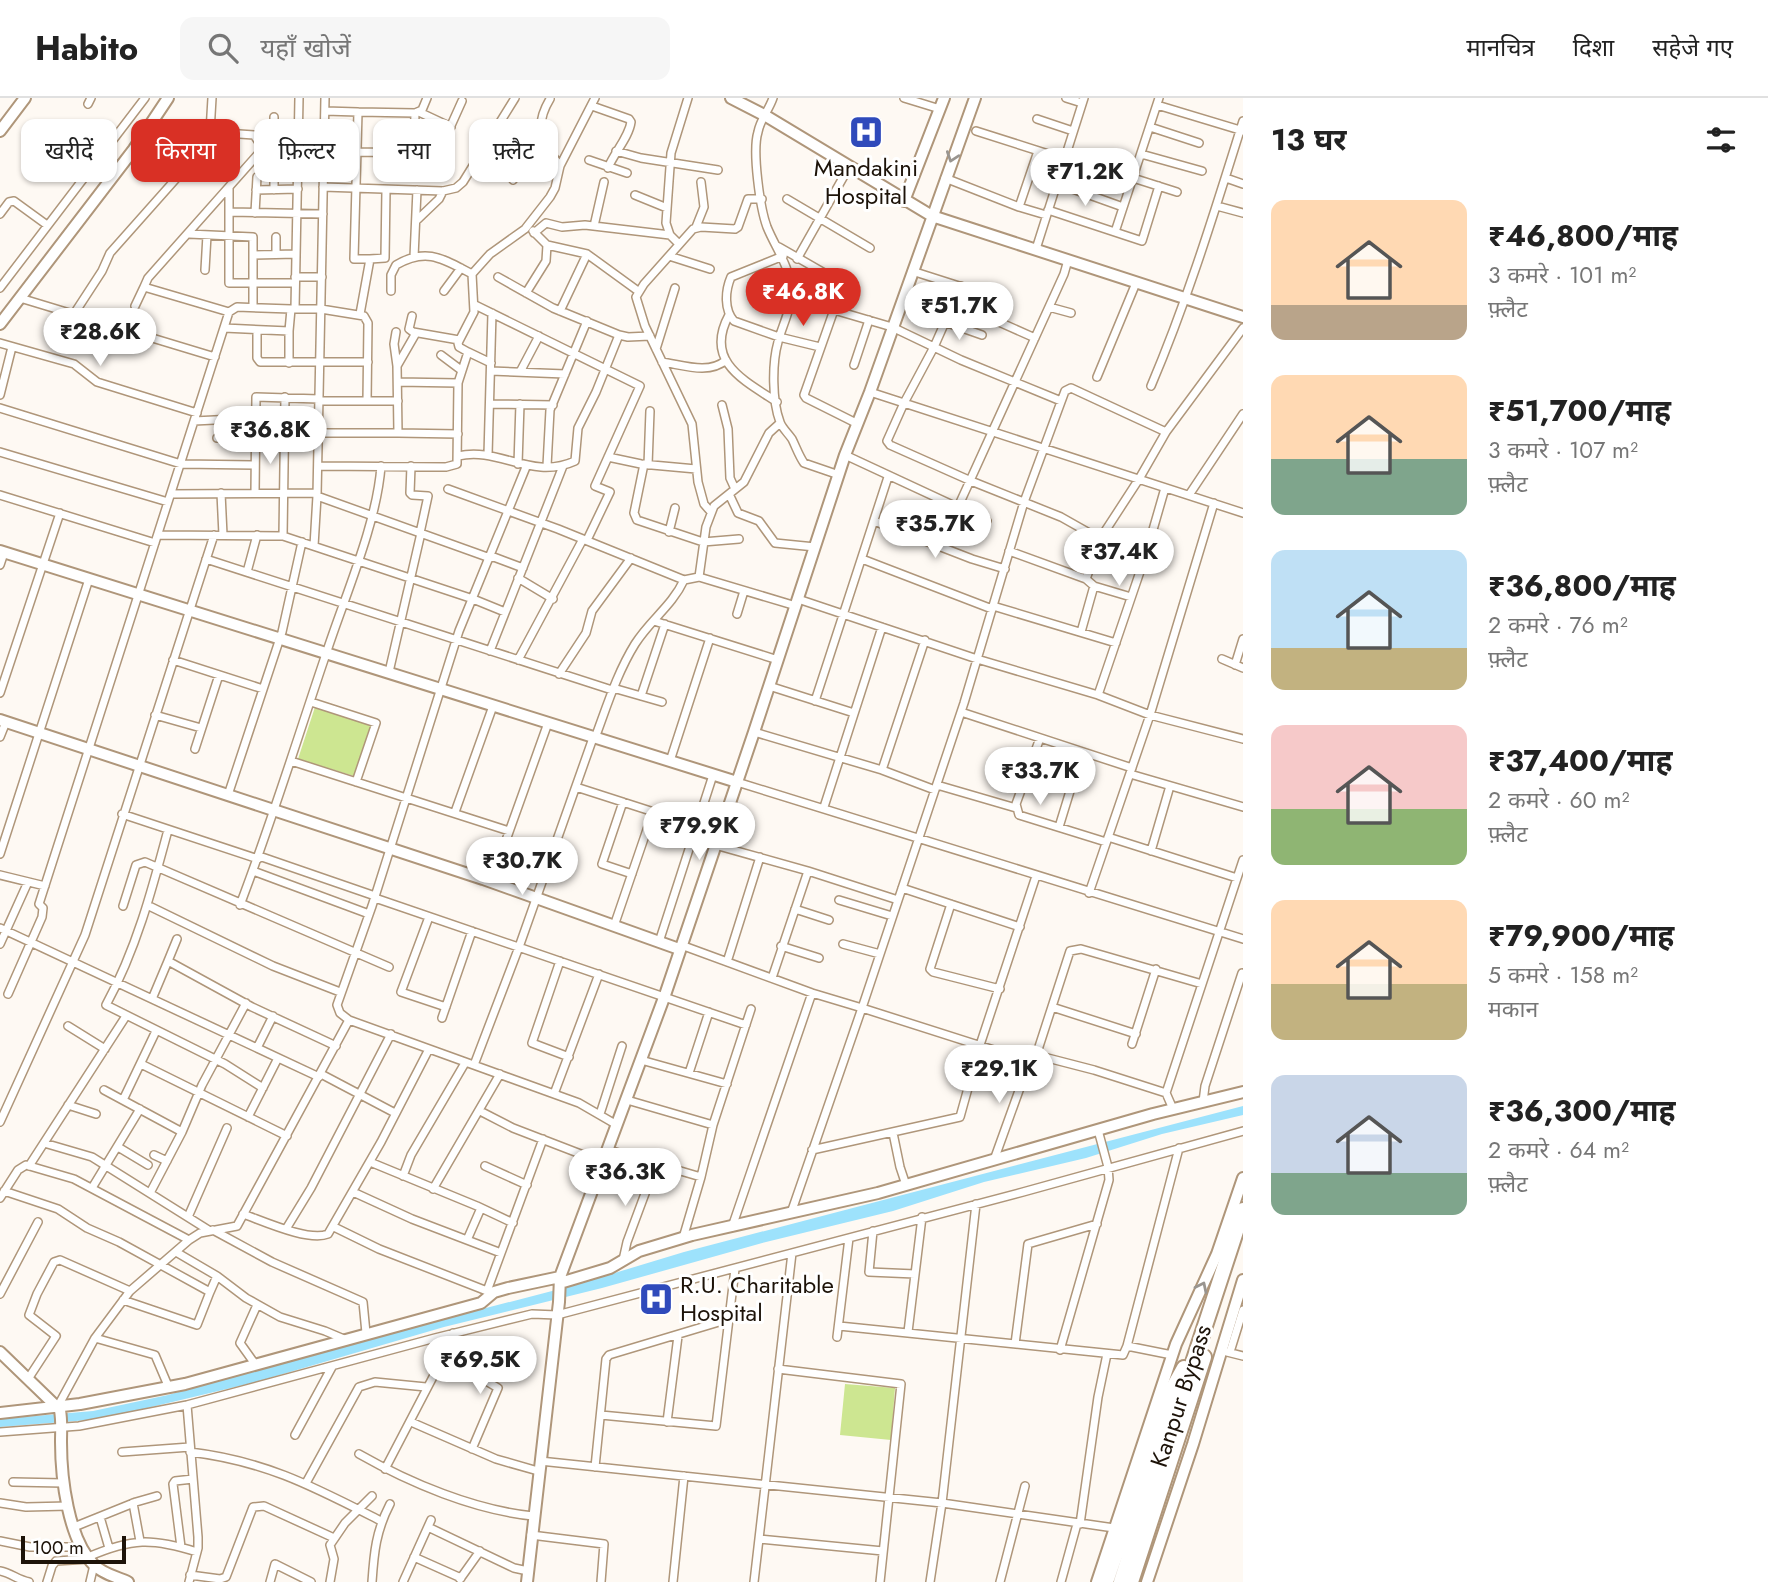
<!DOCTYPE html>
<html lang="hi">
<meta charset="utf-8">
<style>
:root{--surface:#fff;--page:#f6f6f6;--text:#222;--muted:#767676;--line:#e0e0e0;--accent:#d93025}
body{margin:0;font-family:Jost,"Noto Sans Devanagari",sans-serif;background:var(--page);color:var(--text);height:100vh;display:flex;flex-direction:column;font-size:26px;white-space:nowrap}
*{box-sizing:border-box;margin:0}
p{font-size:23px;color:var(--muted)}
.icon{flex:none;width:38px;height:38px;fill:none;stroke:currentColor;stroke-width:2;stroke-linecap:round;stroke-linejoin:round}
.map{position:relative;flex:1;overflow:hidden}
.sheet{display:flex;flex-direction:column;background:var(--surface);width:525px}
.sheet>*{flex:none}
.guide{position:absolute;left:21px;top:21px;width:665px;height:63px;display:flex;gap:14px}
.scale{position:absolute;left:21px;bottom:18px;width:105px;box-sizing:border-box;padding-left:7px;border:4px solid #1d1309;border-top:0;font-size:19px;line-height:24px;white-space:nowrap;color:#1d1309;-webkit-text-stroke:5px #fff;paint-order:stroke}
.price{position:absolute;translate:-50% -60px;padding:0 16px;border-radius:24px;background:#fff;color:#222;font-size:23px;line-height:46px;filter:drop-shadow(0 2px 4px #0008)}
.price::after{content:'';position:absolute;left:50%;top:42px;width:21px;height:16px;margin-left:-10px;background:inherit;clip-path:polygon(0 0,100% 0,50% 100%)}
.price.selected{background:var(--accent);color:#fff}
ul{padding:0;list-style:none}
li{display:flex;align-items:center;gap:21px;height:175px;padding:0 28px}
li span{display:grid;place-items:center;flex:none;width:196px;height:140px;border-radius:14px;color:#555}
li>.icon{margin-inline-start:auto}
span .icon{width:84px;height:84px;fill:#fffc;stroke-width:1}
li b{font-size:30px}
h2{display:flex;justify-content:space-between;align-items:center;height:84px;padding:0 28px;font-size:30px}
.pill{padding:0 24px;border-radius:14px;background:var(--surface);box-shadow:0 2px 5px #0004;font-size:24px;line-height:63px}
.pill.selected{background:var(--accent);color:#fff}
header{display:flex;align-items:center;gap:42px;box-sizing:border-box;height:98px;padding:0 35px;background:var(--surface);border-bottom:2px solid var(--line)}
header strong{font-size:33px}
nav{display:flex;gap:38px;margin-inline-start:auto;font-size:24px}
.search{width:490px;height:63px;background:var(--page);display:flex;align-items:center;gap:18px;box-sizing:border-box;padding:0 24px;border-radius:14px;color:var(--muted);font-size:26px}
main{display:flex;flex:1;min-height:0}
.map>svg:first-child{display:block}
.green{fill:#cde691}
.water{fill:#9de2fc}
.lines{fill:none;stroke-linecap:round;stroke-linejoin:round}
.street-casing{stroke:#af967a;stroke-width:10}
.secondary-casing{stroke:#af967a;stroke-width:14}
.highway-casing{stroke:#af967a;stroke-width:18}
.street{stroke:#fff;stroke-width:7}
.secondary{stroke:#fff;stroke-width:10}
.highway{stroke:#fff;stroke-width:14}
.oneway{stroke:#999590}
.labels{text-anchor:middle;stroke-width:6;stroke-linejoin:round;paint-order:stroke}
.poi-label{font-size:24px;fill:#1d1309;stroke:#fff}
.street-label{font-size:24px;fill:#1d1309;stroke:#fff}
</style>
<header>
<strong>Habito</strong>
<div class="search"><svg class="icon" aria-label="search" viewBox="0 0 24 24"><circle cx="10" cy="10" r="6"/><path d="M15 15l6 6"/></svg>यहाँ खोजें</div>
<nav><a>मानचित्र</a><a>दिशा</a><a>सहेजे गए</a></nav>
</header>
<main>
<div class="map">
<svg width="1243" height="1484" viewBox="0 0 1243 1484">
<rect width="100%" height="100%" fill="#fef9f3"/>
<!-- green -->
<path class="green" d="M315,609L371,628L354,678L298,661Z
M845,1286L895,1290L891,1342L840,1337Z"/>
<!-- water -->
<path class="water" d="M1243,1008V1017L1162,1036L1086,1060L984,1084L893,1113L766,1144L602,1190L444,1229L252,1285L101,1321L0,1329V1321L93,1313L168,1297L313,1255L575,1187L684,1154Z"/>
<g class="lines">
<!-- street casing -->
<g class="street-casing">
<path id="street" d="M325,0L317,398L490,460
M773,0C769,12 760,22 758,34C752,53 760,110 767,129C776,151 790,168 791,193C792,210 782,228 778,244C772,265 772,303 780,324C782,330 788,335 792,341C796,349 799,358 804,365L839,377
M904,0L940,11
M1066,0L1082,5
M550,1C533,29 542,44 560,68
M88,6L91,0
M1157,7L1243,33
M592,8L629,21L631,24C629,39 614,55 608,70
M325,13L358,14L354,161H370
M358,14L415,15L422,12L427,0
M419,14L451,29
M274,19V92
M1037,21L1073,33
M1150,29L1199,45
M976,33L1064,61
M616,53L641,60L718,72
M1038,53L1019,109L1046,117
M357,54L414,55L415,15
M414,55H436L440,52L462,3
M1065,56L1134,78
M1141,56L1202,73
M589,62L627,75
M945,80L1019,109
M1133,80L1177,94
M1226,80L1243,86
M513,82L542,42
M1056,85L1123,109
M323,89L443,93L456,90L463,84L515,0
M229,90V185H295
M256,92L298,91
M635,97L667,110
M787,101L870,150
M1217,108L1243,115
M1048,112L1142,143L1159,88
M230,114L323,116
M255,115L257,79
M0,116L9,104L14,103L47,127
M416,123L439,101L443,93
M594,128L604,84
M696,129L704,109L701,84
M533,133L547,147L587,156L638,193
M1115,134L1159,0
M534,135L546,125L562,129L585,127L670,137
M189,136L253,139V209
M679,146L670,137L666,125L671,55L688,0
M779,149L840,184L844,192L834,212L892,229L961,262L1061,303
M1036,151L1084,0
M276,156V139
M254,157L296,156
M669,158L710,171
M783,158L731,179C725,193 724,212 734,223L779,239L820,249
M414,159L417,92
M797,161L849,69
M205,172L207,137
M912,173L1003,202L1006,206L999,224L1035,240
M295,179H322
M961,188L934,249L904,305L887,343L890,347L971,383L1061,419L1100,441
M0,190L145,0
M391,193V177L396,167C427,149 443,161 472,176
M444,193L461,170
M526,195L546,163L547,147
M20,200L215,259
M475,207L640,288L595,388L610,394L587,442
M135,208L144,189
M1049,209L1071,215
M295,211L299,0
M834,212L804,297L806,300L858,326
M560,213L587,156
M229,214L237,209L291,211
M74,216L102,173L110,155L206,47L210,34L212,0
M360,216L370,161L385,160L386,92
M729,217C704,263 743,282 777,304
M412,218L409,231L413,234L459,242
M945,224L982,237
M224,230L289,233L291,211H321L364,218L368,225L367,303
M257,232V260L260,264H368
M396,234L394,246L397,268
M416,235L397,268L398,335L458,336
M619,237L628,239L650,238
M0,245L74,266L97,284L197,315
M656,251L675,190
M468,254L491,265
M441,257L461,272
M662,264C683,267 709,277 726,262
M289,265V233
M854,267L869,222
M491,273L565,276
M520,274L539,238
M1097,279L1136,185
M398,284L458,285
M1151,288C1188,201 1215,112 1243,23
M870,294L1243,415
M0,297L12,249
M319,303H398
M490,306L553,307
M722,307L728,331L730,380L735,391
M0,310L181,366L254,367
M194,323L255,320
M1166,334L1071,290L1065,293L1024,404L964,605L862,910L1025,962L1035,961L1070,853L1081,851L1202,886
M318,335H398
M217,340L255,339
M0,354L168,404
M488,357L492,215
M845,357L987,423
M458,358C499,348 531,383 575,363L578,330L596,294L619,237L553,210L498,179
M608,359L641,366L696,371
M518,366L520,306
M644,366L634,415L637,422L703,444L739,441
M648,367L650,313
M318,368L446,369L457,366L458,285L468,254L459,249L458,245L474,214L472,176L490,156L525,131L550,99L555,90L560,68L595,0
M411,368L410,395L412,397L428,398L420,435
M547,368L550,312L587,223
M526,369L459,533L372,808L337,907L340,915L349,922L579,1005L617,1027
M448,391L558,431L684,482L699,479L796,508
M221,395L223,437
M255,395L256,299L319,301
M171,396L317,395
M729,396L738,415L759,423L775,445L815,449
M0,397L155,445
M1189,397L1243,316
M958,409L1064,176L1068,162
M711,414L704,406L698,384L692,326L645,228L636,199L644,186L693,131L701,129L735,131L738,129L748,101H762
M874,423L972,461L1005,471
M669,434L675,410
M158,437L283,438L473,501L505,514
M283,438L285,299
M314,448L317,398
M1009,453L1086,481L1094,488L1131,499
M491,458L523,470
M206,461L612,592
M862,461L992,511
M0,467L4,455
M247,474L257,437
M699,479L706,429L714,408L744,384L769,335L780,325
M518,480L553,501
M1086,481L1100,441L1139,381L1166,334L1243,230
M798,501L977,561L1098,597L1150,617L1243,641
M993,508L1116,545
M737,516L744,493
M654,523L778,562
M1081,534L1094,488
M490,553L563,368
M1222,561L1243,570
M173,562L263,591
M518,562L583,441
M1235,567L1243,541
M389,574L421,435
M559,576L586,535L592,513L631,460
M769,588L854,615
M613,590L662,604
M0,595L60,415
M1098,597L1146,456L1165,390
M641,598L665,526
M815,603L888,379
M311,604L376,625L356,684
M961,614L1132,670
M155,617L201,630
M754,634L882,672L935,692
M0,639L6,624
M595,640C607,608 617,575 635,546C650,522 672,508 684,482
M1040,640L1016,706L1019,717L1106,744
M195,651L219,577
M291,663L509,733
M670,663L710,540
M882,672L925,542
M1130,676L1243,709
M737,684L1243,841
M937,687L1016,710
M576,689L719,735
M228,697L282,534L302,444
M623,704L602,766L632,776
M824,709L882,529
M455,714L493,608
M122,716L258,761
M1059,729L1082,654
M168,732C152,792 136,852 106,907L225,966L263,990
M1108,739L1237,780
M715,747L808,773L772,880
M1151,753L1170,688
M0,756L89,481
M259,758L375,798
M253,773L369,816
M808,773L898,802
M0,777L45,788
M491,784L548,625
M902,790L1020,829
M1089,795L1150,617L1214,405
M375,800L746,927
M839,802L892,818
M951,806L930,871L933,874L1000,891
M147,807L273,868L340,894
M240,807C272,723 298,638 327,553C345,498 377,425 381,368
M123,808L136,767L145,764L389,869
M795,811L829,822
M429,819L401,894L446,909
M614,828L653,714
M0,830L319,979
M659,844L713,677
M0,846L28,784
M843,846L880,856
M681,847L812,895L862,910L791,1115
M781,848L819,860
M168,863L177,841
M560,863L532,945L569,959
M727,864L760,759
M8,896L42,819L43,810L39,806L229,214L144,189L148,180L259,55L260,46L254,37L210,34
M152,901L168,863L252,909L336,948
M1052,909L1136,936
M442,920L472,833
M68,928L105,951
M1132,946L1156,871
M257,950L273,918
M1036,957L1094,972L1166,995
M641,962L727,986
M141,966L287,1038
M474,967L519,849L593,640
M689,975L709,914
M321,976L395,1015
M104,992L182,1034
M554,996L599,876
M123,1002L156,933
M627,1002L713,1027
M1203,1004L1205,988L1242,875
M68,1007L96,1016
M1173,1011L1166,995L1243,762
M480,1013L513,1030L604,1065
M600,1016L622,948
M248,1019L278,960
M0,1024L85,837L214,437
M893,1035L900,1069L906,1087
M44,1045L92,1059L210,1133
M118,1049L148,1067
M609,1052L701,1079
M812,1052L960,1019L980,947L1036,778
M154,1057L167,1063
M994,1062L1030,962
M370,1064L477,1108L513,1125
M29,1068L126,918
M485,1068L527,1087
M403,1078L411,1057L465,965
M92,1090L140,1011
M433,1091L500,976
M4,1093L58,1111L87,1130L119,1144L210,1194L217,1178
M353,1094L412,1121L501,1155
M150,1095L182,1034L202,987L246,905
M0,1100L18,1072L26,1067L74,1081L189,1142
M243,1116C263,1123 309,1144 328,1136L381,1044L429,951
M188,1119L227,1030
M334,1129L379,1151L487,1193
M732,1129L812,895
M286,1131L311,1090L391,936
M213,1132L272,1164L363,1204L366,1235
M873,1133L869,1174L915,1176
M683,1140L701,1079L713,1027L751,911
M467,1142L481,1110
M176,1154L217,1178L246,1200L280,1219L325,1233L344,1241
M623,1162L627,1144L656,1066
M0,1196L38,1124
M491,1197L487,1193L543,1041
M123,1202L197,1227L210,1194
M839,1228L1123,1257L1127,1248L1179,1050
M908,1234L922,1119
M837,1239L849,1140
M95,1240L155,1257L169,1290
M1015,1246L1028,1146L1097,1126
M1127,1248L1172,1257
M1060,1252L1109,1082L1108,1069L1098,1032
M1227,1254L1243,1258
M1230,1254L1243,1212
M444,1258L498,1290L472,1351
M255,1266L240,1245L257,1207
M778,1271L901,1286L880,1484
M28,1281L56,1238L29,1217L37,1196L54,1164L60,1162L130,1193
M187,1307L198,1439V1450L189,1484
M58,1308L95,1240L130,1193L189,1142L200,1135L237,1128L349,922
M601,1317L716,1328L735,1171
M411,1324L496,1361L538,1373
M667,1324L678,1238
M0,1334L79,1328L187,1307L435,1240L532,1216L557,1217L1023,1094L1243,1033
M295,1337L332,1269
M122,1354L190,1349
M190,1354C266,1363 314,1389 381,1423
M359,1356C410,1385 474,1412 533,1418
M540,1363L942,1405L1114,1430
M595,1369L606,1261L609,1257L729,1221
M385,1371L446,1254L453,1235
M13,1384L63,1385
M306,1385L359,1289L375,1284L426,1289
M0,1405L26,1409L68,1408
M133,1405L140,1443
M100,1419L109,1450
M1080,1426L1098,1299L1107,1256
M74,1429L136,1404L157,1398
M428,1429L514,1470L528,1473
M531,1437L604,1446L601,1484
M759,1441L883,1453
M0,1443L30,1449H82
M181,1449L173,1386L175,1383L193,1381
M88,1459C132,1440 152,1440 197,1454
M414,1459L461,1480
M0,1473C11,1475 18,1482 29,1484
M190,1477L220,1481L226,1479L253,1409L264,1408L334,1440
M460,1481L480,1453
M47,1484L52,1468L56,1463L89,1461
M90,1484L94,1467
M270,1484L275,1466L311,1484
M330,1484L334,1461L330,1447L345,1425L372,1398
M372,1484C374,1454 376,1433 390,1406
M403,1484L431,1422
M673,1484L684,1378
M754,1484L792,1155
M930,1484L942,1405L976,1106
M1000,1484L1025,1388
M1061,1484L1077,1426"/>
</g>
<!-- secondary casing -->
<g class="secondary-casing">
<path id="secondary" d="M731,0L766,18L932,118L1243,219
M0,33L25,0
M904,103L944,0
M0,226L134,51L168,0
M0,453L737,684
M0,622L483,781L679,851
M560,1185L610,1170L639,1153L692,1137L878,1095L1153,1016L1243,994
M0,1254L60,1312C62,1324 61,1333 61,1344C61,1380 68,1441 94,1467C103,1476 117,1479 128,1484
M0,1315L80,1306L185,1286L481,1205L494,1194L508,1190L560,1179
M527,1484L559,1204L560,1179L665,897L754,634L845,357L870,294L975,0
M1097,1484L1176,1246L1217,1156L1243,1080
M1147,1484L1193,1346L1243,1182"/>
</g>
<!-- highway casing -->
<g class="highway-casing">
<path id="highway" d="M1106,1484L1169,1297L1184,1270
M1121,1484L1243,1112
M1131,1484L1204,1259"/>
</g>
<!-- street -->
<use href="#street" class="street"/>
<!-- secondary -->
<use href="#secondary" class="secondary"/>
<!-- highway -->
<use href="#highway" class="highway"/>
</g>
<!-- one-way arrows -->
<defs><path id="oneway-chevron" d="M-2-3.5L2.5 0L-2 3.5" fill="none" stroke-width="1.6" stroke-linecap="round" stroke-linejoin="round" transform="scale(1.75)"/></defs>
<g class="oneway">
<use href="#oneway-chevron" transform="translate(952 59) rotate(109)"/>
<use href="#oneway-chevron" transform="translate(1202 1189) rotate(-64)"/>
</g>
<!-- icons -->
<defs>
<g id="hospital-square" transform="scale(1.75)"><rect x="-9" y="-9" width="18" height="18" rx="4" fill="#2f4abb" stroke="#fff"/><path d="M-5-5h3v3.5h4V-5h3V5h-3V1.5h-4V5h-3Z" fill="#fff"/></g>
</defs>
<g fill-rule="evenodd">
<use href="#hospital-square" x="866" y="34"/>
<use href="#hospital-square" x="656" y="1201"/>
</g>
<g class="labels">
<!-- poi labels -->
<g class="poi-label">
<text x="866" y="78">Mandakini<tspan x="866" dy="28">Hospital</tspan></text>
<text x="680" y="1195" text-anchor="start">R.U. Charitable<tspan x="680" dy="28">Hospital</tspan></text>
</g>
<!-- street labels -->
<g class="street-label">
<text transform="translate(1181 1298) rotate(-72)" y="8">Kanpur Bypass</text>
</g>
</g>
</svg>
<div class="scale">100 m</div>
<b class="price" style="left:1085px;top:110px">₹71.2K</b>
<b class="price selected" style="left:803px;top:230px">₹46.8K</b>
<b class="price" style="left:959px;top:244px">₹51.7K</b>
<b class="price" style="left:100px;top:270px">₹28.6K</b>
<b class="price" style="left:270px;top:368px">₹36.8K</b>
<b class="price" style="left:935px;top:462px">₹35.7K</b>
<b class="price" style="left:1119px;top:490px">₹37.4K</b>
<b class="price" style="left:1040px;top:709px">₹33.7K</b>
<b class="price" style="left:699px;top:764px">₹79.9K</b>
<b class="price" style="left:522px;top:799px">₹30.7K</b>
<b class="price" style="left:999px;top:1007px">₹29.1K</b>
<b class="price" style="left:625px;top:1110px">₹36.3K</b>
<b class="price" style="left:480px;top:1298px">₹69.5K</b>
<div class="guide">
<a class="pill">खरीदें</a>
<a class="pill selected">किराया</a>
<a class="pill">फ़िल्टर</a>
<a class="pill">नया</a>
<a class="pill">फ़्लैट</a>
</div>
</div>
<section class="sheet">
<h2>13 घर<svg class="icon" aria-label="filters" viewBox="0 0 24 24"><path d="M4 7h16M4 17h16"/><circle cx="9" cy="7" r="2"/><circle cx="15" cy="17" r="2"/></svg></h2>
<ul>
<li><span style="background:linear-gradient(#ffd9b3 75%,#b9a48a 0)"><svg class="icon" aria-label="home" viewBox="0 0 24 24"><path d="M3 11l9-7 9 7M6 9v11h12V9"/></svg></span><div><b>₹46,800/माह</b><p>3 कमरे · 101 m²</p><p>फ़्लैट</p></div></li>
<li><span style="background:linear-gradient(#ffd9b3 60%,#7fa58c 0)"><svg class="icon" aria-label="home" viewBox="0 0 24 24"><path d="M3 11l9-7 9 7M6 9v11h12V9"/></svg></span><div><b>₹51,700/माह</b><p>3 कमरे · 107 m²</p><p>फ़्लैट</p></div></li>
<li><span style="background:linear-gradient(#bfe0f5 70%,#c2b280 0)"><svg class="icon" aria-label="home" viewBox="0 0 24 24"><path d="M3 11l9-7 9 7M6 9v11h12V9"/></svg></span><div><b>₹36,800/माह</b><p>2 कमरे · 76 m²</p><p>फ़्लैट</p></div></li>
<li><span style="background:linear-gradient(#f6c9c9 60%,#8fb573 0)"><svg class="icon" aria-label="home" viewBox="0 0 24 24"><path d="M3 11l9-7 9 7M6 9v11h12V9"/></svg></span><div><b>₹37,400/माह</b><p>2 कमरे · 60 m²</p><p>फ़्लैट</p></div></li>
<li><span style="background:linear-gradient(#ffd9b3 60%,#c2b280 0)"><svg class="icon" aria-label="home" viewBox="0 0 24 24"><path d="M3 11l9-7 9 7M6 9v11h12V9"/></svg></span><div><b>₹79,900/माह</b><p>5 कमरे · 158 m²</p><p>मकान</p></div></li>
<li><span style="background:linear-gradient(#c9d6e8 70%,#7fa58c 0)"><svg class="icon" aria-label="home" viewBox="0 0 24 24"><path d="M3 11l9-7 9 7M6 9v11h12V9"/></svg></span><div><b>₹36,300/माह</b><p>2 कमरे · 64 m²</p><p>फ़्लैट</p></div></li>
</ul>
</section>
</main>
